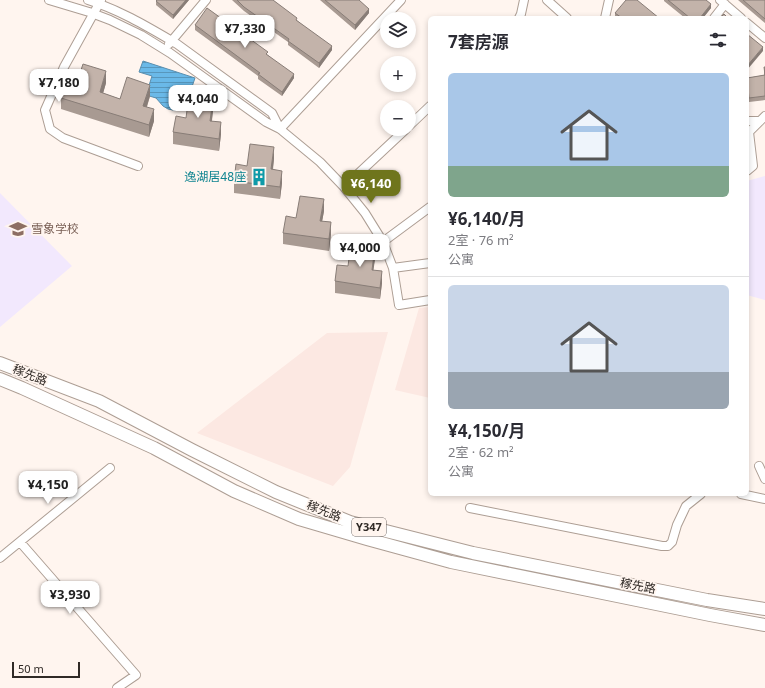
<!DOCTYPE html>
<html lang="zh">
<meta charset="utf-8">
<style>
:root{--surface:#fff;--page:#f2f2f3;--text:#2b2b33;--muted:#7c7c81;--line:#e1e1e2;--accent:#6f751c}
body{margin:0;font-family:"Noto Sans","Noto Sans SC",sans-serif;background:var(--page);color:var(--text);height:100vh;display:flex;flex-direction:column;font-size:15px;white-space:nowrap}
*{box-sizing:border-box;margin:0}
p{font-size:13px;color:var(--muted)}
.icon{flex:none;width:22px;height:22px;fill:none;stroke:currentColor;stroke-width:2;stroke-linecap:round;stroke-linejoin:round}
.map{position:relative;flex:1;overflow:hidden}
.side{position:absolute;left:428px;top:16px;width:321px;height:480px;display:flex;flex-direction:column;background:var(--surface);border-radius:6px;box-shadow:0 2px 6px #0003}
.side>*{flex:none}
.buttons{position:absolute;left:380px;top:12px;display:grid;gap:8px}
.buttons a{display:grid;place-items:center;width:36px;height:36px;border-radius:50%;background:var(--surface);box-shadow:0 2px 6px #0003;font-size:20px}
.scale{position:absolute;left:12px;bottom:10px;width:68px;box-sizing:border-box;padding-left:4px;border:2px solid #302a26;border-top:0;font-size:11px;line-height:14px;white-space:nowrap;color:#302a26;-webkit-text-stroke:3px #fff5ef;paint-order:stroke}
.price{position:absolute;translate:-50% -34px;padding:0 9px;border-radius:8px;background:#fff;color:#222;font-size:13px;line-height:26px;filter:drop-shadow(0 1px 2px #0008)}
.price::after{content:'';position:absolute;left:50%;top:24px;width:12px;height:9px;margin-left:-6px;background:inherit;clip-path:polygon(0 0,100% 0,50% 100%)}
.price.active{background:var(--accent);color:#fff}
ul{padding:0;list-style:none}
li{display:grid;align-content:center;gap:8px;height:212px;padding:0 20px}
li+li{border-top:1px solid var(--line)}
li span{display:grid;place-items:center;height:124px;border-radius:6px;color:#555}
li>.icon{margin-inline-start:auto}
span .icon{width:72px;height:72px;fill:#fffc;stroke-width:1}
li b{font-size:17px}
h2{display:flex;justify-content:space-between;align-items:center;height:48px;padding:0 20px;font-size:17px}
.map>svg:first-child{display:block}
.commercial{fill:#fce8e2}
.education{fill:#f2e8fd}
.water{fill:url(#water-rules);stroke:#598eae}
.lines{fill:none;stroke-linecap:round;stroke-linejoin:round}
.street-casing{stroke:#ad9e94;stroke-width:10}
.primary-casing{stroke:#ad9e94;stroke-width:14}
.street{stroke:#fff;stroke-width:8}
.primary{stroke:#fff;stroke-width:12}
.wall{fill:#a89a92}
.shaded-wall{fill:#887d77}
.building{fill:#c3b3aa;stroke:#887d77}
.labels{text-anchor:middle;stroke-width:3.5;stroke-linejoin:round;paint-order:stroke}
.shield{fill:#fff5ef;stroke:#6e6762;stroke-width:1}
.shield-label{font-size:11px;font-weight:bold;fill:#302a26}
.culture-label{font-size:12px;fill:#0d838f;stroke:#fff5ef;text-anchor:end}
.education-label{font-size:12px;fill:#785e54;stroke:#fff5ef;text-anchor:start}
.street-label{font-size:12px;fill:#302a26;stroke:#fff5ef}
</style>
<div class="map">
<svg width="765" height="688" viewBox="0 0 765 688">
<defs>
<pattern id="water-rules" width="6" height="5" patternUnits="userSpaceOnUse"><rect width="6" height="5" fill="#6ab9e8"/><path d="M0 2.5h6" fill="none" stroke="#5897bc"/></pattern>
</defs>
<rect width="100%" height="100%" fill="#fff5ef"/>
<!-- commercial -->
<path class="commercial" d="M430,307V398L395,390L419,308Z
M388,332L350,467L333,486L197,433L327,333Z"/>
<!-- education -->
<path class="education" d="M765,176V300L747,295V181Z
M0,193L72,266L0,327Z"/>
<!-- water -->
<path class="water" d="M143,61L195,78L184,110H173L168,109L163,106L156,98L146,95L152,76L139,72Z"/>
<g class="lines">
<!-- street casing -->
<g class="street-casing">
<path id="street" d="M49,0L89,12L110,20L141,35L170,53L266,122L280,129L320,162L344,187L365,213L383,242L393,268L399,305L430,300
M88,0C120,10 148,27 177,44L272,113L280,129
M101,0L64,67L45,110L50,129L63,138L138,166
M547,0L567,18
M720,0L741,18
M519,18L521,14L524,0
M605,18L609,0
M714,18L725,4
M747,23L765,38
M169,44L206,0
M747,121H760
M409,126L430,106
M280,129L401,0
M747,171L753,166L749,132L765,116
M344,187L406,129
M376,247L430,207
M393,268L430,263
M759,466L765,479
M741,494L765,499
M470,508L662,546H668L672,542L677,525L686,506L701,494
M20,542L136,675L117,688
M0,558L110,468"/>
</g>
<!-- primary casing -->
<g class="primary-casing">
<path id="primary" d="M0,363L99,401L192,450L276,492L350,522L473,553L707,600L765,609
M0,379L22,388L154,448L234,491L299,519L367,539L451,562L710,615L765,625"/>
</g>
<!-- street -->
<use href="#street" class="street"/>
<!-- primary -->
<use href="#primary" class="primary"/>
</g>
<!-- wall -->
<path class="wall" d="M189,0L173,19L156,5V1Z
M232,0H273L332,50L319,68L288,45V42L244,11Z
M320,0H359L369,13L355,30Z
M664,0H706L711,8L703,18H685L664,1Z
M738,0H765V23Z
M615,13L659,18H617L615,17Z
M195,25L268,55L294,78L282,96L258,79V76L195,30Z
M764,67H765V100L749,102L747,86V78L764,75Z
M106,83L103,93L120,99L150,96L147,107L154,121L149,137L61,109V98L76,85Z
M213,111L212,121L221,134L219,151L173,144V132L186,118Z
M274,159L273,170L282,183L280,199L234,193V181L247,166Z
M324,211L322,221L331,234L329,251L283,244V233L296,218Z
M375,259L373,270L382,283L380,299L335,293V281L348,266Z"/>
<!-- shaded-wall -->
<path class="shaded-wall" d="M186,0H189L173,19V15Z
M711,4V8L703,18H700Z
M369,9V13L355,30V25Z
M332,46V50L319,68V63Z
M763,47V51L747,70V66Z
M106,71V83L100,104V92Z
M294,74V78L282,96V92Z
M150,85V96L143,118V106Z
M213,99V111L210,133V121Z
M154,109V121L149,137V125Z
M221,122V134L219,151V139Z
M274,147V159L271,181V169Z
M282,171V183L280,199V187Z
M324,199V211L320,233V221Z
M331,222V234L329,251V239Z
M375,247V259L372,281V270Z
M382,271V283L380,299V288Z"/>
<!-- building -->
<path class="building" d="M157,0H186L173,15L156,1Z
M237,0H273L297,18L296,20L332,46L319,63L288,41L289,39L244,7Z
M325,0H359L369,9L355,25Z
M626,0H637L659,18H622L615,13Z
M668,0H706L711,4L700,18H690Z
M743,0H765V19Z
M207,8L268,52L266,54L294,74L282,92L258,74L260,73L195,25Z
M724,14L728,18H720Z
M747,34L763,47L747,66Z
M83,64L106,71L100,92L120,99L127,77L150,85L143,106L154,109L149,125L61,98L66,82L76,85Z
M764,67H765V96L749,98L747,78L765,75Z
M189,95L213,99L210,121L221,122L219,139L173,132L176,116L186,118Z
M250,144L274,147L271,169L282,171L280,187L234,181L236,164L247,166Z
M300,196L324,199L320,221L331,222L329,239L283,233L286,216L296,218Z
M351,244L375,247L372,270L382,271L380,288L335,281L337,265L348,266Z"/>
<!-- icons -->
<defs>
<g id="building-bare" transform="scale(1.38)"><path d="M-4-6H4V6H1V3H-1V6H-4ZM-2.5-4.3h1.7v1.8h-1.7ZM.8-4.3h1.7v1.8H.8ZM-2.5-1h1.7V.8h-1.7ZM.8-1h1.7V.8H.8Z" fill="#0f9aa8" stroke="#fff5ef" stroke-width="2.5" paint-order="stroke"/></g>
<g id="school-bare" transform="scale(1.38)"><path d="M0-5L7-2L0 1L-7-2ZM-4 1L0 2.5L4 1V4Q0 6-4 4Z" fill="#8d6e63" stroke="#fff5ef" stroke-width="2.5" paint-order="stroke"/></g>
</defs>
<g fill-rule="evenodd">
<use href="#building-bare" x="259" y="177"/>
<use href="#school-bare" x="18" y="229"/>
</g>
<g class="labels">
<!-- shield labels -->
<rect class="shield" x="352" y="518" width="34" height="18" rx="3"/>
<g class="shield-label">
<text x="369" y="531">Y347</text>
</g>
<!-- culture labels -->
<g class="culture-label">
<text x="246" y="181">逸湖居48座</text>
</g>
<!-- education labels -->
<g class="education-label">
<text x="31" y="233">雪象学校</text>
</g>
<!-- street labels -->
<g class="street-label">
<text transform="translate(30 375) rotate(22)" y="4">稼先路</text>
<text transform="translate(324 511) rotate(22)" y="4">稼先路</text>
<text transform="translate(638 586) rotate(11)" y="4">稼先路</text>
</g>
</g>
</svg>
<div class="buttons">
<a><svg class="icon" aria-label="layers" viewBox="0 0 24 24"><path d="M12 4l9 5-9 5-9-5zM3 14l9 5 9-5"/></svg></a>
<a>+</a>
<a>−</a>
</div>
<div class="scale">50 m</div>
<b class="price" style="left:245px;top:49px">¥7,330</b>
<b class="price" style="left:59px;top:103px">¥7,180</b>
<b class="price" style="left:198px;top:119px">¥4,040</b>
<b class="price active" style="left:371px;top:204px">¥6,140</b>
<b class="price" style="left:360px;top:268px">¥4,000</b>
<b class="price" style="left:48px;top:505px">¥4,150</b>
<b class="price" style="left:70px;top:615px">¥3,930</b>
<section class="side">
<h2>7套房源<svg class="icon" aria-label="filters" viewBox="0 0 24 24"><path d="M4 7h16M4 17h16"/><circle cx="9" cy="7" r="2"/><circle cx="15" cy="17" r="2"/></svg></h2>
<ul>
<li><span style="background:linear-gradient(#a9c7e8 75%,#7fa58c 0)"><svg class="icon" aria-label="home" viewBox="0 0 24 24"><path d="M3 11l9-7 9 7M6 9v11h12V9"/></svg></span><div><b>¥6,140/月</b><p>2室 · 76 m²</p><p>公寓</p></div></li>
<li><span style="background:linear-gradient(#c9d6e8 70%,#9aa5b1 0)"><svg class="icon" aria-label="home" viewBox="0 0 24 24"><path d="M3 11l9-7 9 7M6 9v11h12V9"/></svg></span><div><b>¥4,150/月</b><p>2室 · 62 m²</p><p>公寓</p></div></li>
</ul>
</section>
</div>
